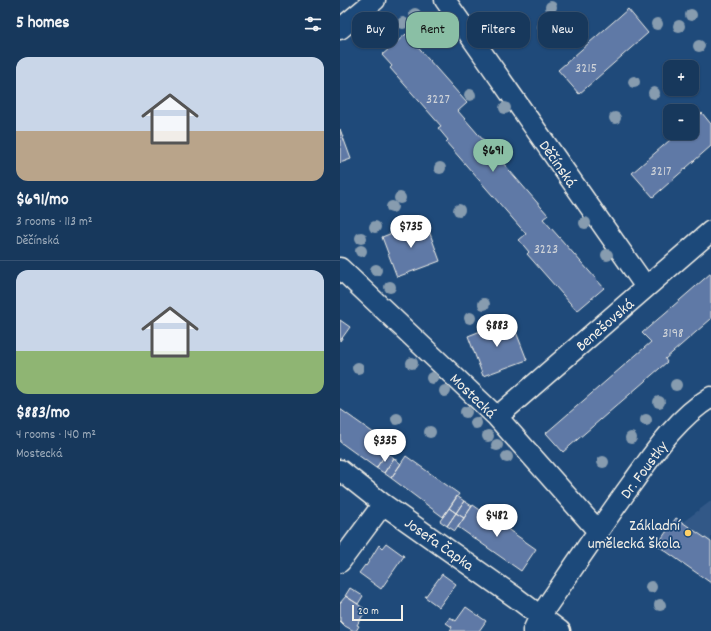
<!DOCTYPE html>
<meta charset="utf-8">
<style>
:root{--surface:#17385c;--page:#203f62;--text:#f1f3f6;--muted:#9eacbb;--line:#365272;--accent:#8abfa5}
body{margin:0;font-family:Dekko,sans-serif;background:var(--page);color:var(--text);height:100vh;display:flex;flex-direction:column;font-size:15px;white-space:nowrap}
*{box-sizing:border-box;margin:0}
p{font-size:13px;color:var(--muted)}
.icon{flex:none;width:22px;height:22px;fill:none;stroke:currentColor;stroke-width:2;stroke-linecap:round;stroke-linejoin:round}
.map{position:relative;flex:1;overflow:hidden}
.side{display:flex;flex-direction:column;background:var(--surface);width:340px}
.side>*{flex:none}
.guide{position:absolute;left:12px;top:12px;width:299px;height:36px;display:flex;gap:8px}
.tools{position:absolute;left:323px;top:60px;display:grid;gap:8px}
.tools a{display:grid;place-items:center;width:36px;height:36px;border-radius:8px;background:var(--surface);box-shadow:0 1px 3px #0004,0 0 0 1px var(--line);font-size:20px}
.scale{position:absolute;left:12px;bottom:10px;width:51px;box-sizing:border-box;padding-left:4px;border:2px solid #f4f1e8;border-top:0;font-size:11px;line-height:14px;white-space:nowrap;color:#f4f1e8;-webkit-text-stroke:3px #1f4a7a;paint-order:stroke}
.price{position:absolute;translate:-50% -34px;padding:0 9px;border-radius:14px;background:#fff;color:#222;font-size:13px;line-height:26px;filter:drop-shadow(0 1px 2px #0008)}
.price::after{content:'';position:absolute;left:50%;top:24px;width:12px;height:9px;margin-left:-6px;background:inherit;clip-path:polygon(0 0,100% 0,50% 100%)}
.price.active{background:var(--accent);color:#111}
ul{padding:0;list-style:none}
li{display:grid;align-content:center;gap:8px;height:212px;padding:0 16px}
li+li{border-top:1px solid var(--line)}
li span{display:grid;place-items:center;height:124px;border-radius:12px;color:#555}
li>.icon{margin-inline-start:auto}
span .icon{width:72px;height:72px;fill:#fffc;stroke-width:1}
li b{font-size:17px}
h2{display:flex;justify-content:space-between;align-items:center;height:48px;padding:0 16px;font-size:17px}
.tag{padding:0 14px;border-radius:12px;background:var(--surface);box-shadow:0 1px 3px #0004,0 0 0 1px var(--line);font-size:14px;line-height:36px}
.tag.active{background:var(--accent);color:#111}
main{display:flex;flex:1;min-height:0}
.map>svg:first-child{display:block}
.built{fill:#325887}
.building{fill:#5f79a6;stroke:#f4f1e8}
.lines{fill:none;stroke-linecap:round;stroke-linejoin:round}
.minor-casing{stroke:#f4f1e8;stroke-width:23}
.minor{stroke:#1f4a7a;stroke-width:20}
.tree{fill:#879caf}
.poi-dot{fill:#ffd166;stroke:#1f4a7a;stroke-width:1.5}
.labels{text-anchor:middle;stroke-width:3.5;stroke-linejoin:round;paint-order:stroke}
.number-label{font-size:14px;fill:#cfd3d8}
.street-label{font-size:16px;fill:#f4f1e8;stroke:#1f4a7a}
.poi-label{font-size:16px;fill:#f4f1e8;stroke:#1f4a7a;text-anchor:end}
</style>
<main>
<section class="side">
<h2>5 homes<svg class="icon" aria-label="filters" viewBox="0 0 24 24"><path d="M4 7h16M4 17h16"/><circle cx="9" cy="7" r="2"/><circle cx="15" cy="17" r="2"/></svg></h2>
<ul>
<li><span style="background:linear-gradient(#c9d6e8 60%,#b9a48a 0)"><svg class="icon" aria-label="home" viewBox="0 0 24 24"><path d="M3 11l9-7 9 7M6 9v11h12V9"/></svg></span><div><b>$691/mo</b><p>3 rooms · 113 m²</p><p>Děčínská</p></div></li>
<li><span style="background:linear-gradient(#c9d6e8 65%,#8fb573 0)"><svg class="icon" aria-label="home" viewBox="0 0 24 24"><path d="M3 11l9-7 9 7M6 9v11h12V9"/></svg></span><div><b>$883/mo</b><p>4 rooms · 140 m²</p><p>Mostecká</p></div></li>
</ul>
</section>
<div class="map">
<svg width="371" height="631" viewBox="0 0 371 631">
<rect width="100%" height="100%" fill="#1f4a7a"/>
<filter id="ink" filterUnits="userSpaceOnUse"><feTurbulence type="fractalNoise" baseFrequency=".025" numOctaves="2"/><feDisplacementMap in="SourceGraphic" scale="8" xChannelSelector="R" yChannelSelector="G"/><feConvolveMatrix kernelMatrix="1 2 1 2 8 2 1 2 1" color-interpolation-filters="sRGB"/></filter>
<g filter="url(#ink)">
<!-- built -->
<path class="built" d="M371,501V583L317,544L336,517L343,522Z"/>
<!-- building -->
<path class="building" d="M288,9L308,33L239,94L218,70Z
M66,34L127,103L118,111L208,215L203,219L264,288L237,311L187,254L189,252L179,240L186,234L106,142L108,140L98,128L101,126L50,68L52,66L42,55Z
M362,113L371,124V146L313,197L292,173L338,133H352V121Z
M0,129L11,159L0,163Z
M85,220L100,261L57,277L42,237Z
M371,273V319L325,359L327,362L223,452L206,433L311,342L302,333Z
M171,319L187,360L143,376L128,336Z
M0,320L10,327L0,341Z
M0,409L52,446L36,468L0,442Z
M47,453L54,458L44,473L36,468Z
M66,456L119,494L103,517L51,478Z
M54,458L61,464L51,478L44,473Z
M117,496L124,501L116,513L109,508Z
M124,501L132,506L124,518L116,513Z
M133,505L196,549L181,571L118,527Z
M109,508L116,513L107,526L100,521Z
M116,513L124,518L115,531L107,526Z
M336,518L371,542V583L317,545Z
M46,543L64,556L41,589L19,573L25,565L26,566L39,545L42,548Z
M102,574L116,584L99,607L85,597Z
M10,588L23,596L18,604L5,596Z
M6,596L26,610L17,625L19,626L16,631H14L5,626L0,621V603Z
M126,607L146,621L139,631H110L112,627L106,623L110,617L116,621Z"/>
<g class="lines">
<!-- minor casing -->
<g class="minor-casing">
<path id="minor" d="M105,0L306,287
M0,29L35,0
M0,268L157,417L258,531
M157,417L371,231
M0,470L43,504L175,597L220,631
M0,562L43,504
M193,631L200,616C231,571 261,526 293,482C315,451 338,417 371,397"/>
</g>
<!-- minor -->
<use href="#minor" class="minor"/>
</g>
<!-- trees -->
<g class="tree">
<circle cx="211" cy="7" r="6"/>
<circle cx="75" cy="14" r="6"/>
<circle cx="351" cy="15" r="6"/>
<circle cx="63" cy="23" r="6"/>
<circle cx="317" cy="24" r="6"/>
<circle cx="339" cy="26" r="6"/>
<circle cx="203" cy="27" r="6"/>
<circle cx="359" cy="46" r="6"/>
<circle cx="294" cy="82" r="6"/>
<circle cx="314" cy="93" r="6"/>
<circle cx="130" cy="95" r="6"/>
<circle cx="165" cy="108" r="6"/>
<circle cx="275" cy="118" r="6"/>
<circle cx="100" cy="168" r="6"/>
<circle cx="60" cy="198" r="6"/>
<circle cx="52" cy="207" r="6"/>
<circle cx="119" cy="210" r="6"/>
<circle cx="245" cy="223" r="6"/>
<circle cx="35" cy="227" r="6"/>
<circle cx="21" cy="238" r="6"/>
<circle cx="21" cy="251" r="6"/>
<circle cx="267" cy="255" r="6"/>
<circle cx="36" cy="270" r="6"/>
<circle cx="50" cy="287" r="6"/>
<circle cx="144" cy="304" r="6"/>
<circle cx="130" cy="318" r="6"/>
<circle cx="72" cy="363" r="6"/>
<circle cx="18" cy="368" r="6"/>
<circle cx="92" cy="378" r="6"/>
<circle cx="336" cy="385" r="6"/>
<circle cx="105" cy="391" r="6"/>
<circle cx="319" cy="402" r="6"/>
<circle cx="126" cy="412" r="6"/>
<circle cx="57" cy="419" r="6"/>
<circle cx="306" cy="420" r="6"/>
<circle cx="136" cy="423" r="6"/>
<circle cx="90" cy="432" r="6"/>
<circle cx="148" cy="436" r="6"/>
<circle cx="291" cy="438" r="6"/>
<circle cx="157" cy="445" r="6"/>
<circle cx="167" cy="457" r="6"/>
<circle cx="263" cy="462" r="6"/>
<circle cx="311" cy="587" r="6"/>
<circle cx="320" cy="605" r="6"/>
</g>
</g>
<!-- markers -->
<circle class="poi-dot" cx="348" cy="533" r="4"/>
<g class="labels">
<!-- number labels -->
<g class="number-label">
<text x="246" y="72">3215</text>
<text x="98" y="103">3227</text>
<text x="321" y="175">3217</text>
<text x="206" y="253">3223</text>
<text x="333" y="337">3198</text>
</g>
<!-- street labels -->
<g class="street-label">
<text transform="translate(219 163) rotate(55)" y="6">Děčínská</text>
<text transform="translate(264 324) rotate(-41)" y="6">Benešovská</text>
<text transform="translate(134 395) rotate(44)" y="6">Mostecká</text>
<text transform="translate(303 469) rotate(-53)" y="6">Dr. Foustky</text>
<text transform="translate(100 543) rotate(35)" y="6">Josefa Čapka</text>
</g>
<!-- poi labels -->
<g class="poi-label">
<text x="340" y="530">Základní<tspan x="340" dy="18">umělecká škola</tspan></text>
</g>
</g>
</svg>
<div class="tools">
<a>+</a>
<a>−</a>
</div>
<div class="scale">20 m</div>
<b class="price active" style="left:153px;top:173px">$691</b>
<b class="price" style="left:71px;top:249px">$735</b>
<b class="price" style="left:157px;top:348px">$883</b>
<b class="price" style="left:45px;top:463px">$335</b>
<b class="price" style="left:157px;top:538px">$482</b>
<div class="guide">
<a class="tag">Buy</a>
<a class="tag active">Rent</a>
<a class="tag">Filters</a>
<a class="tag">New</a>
</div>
</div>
</main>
